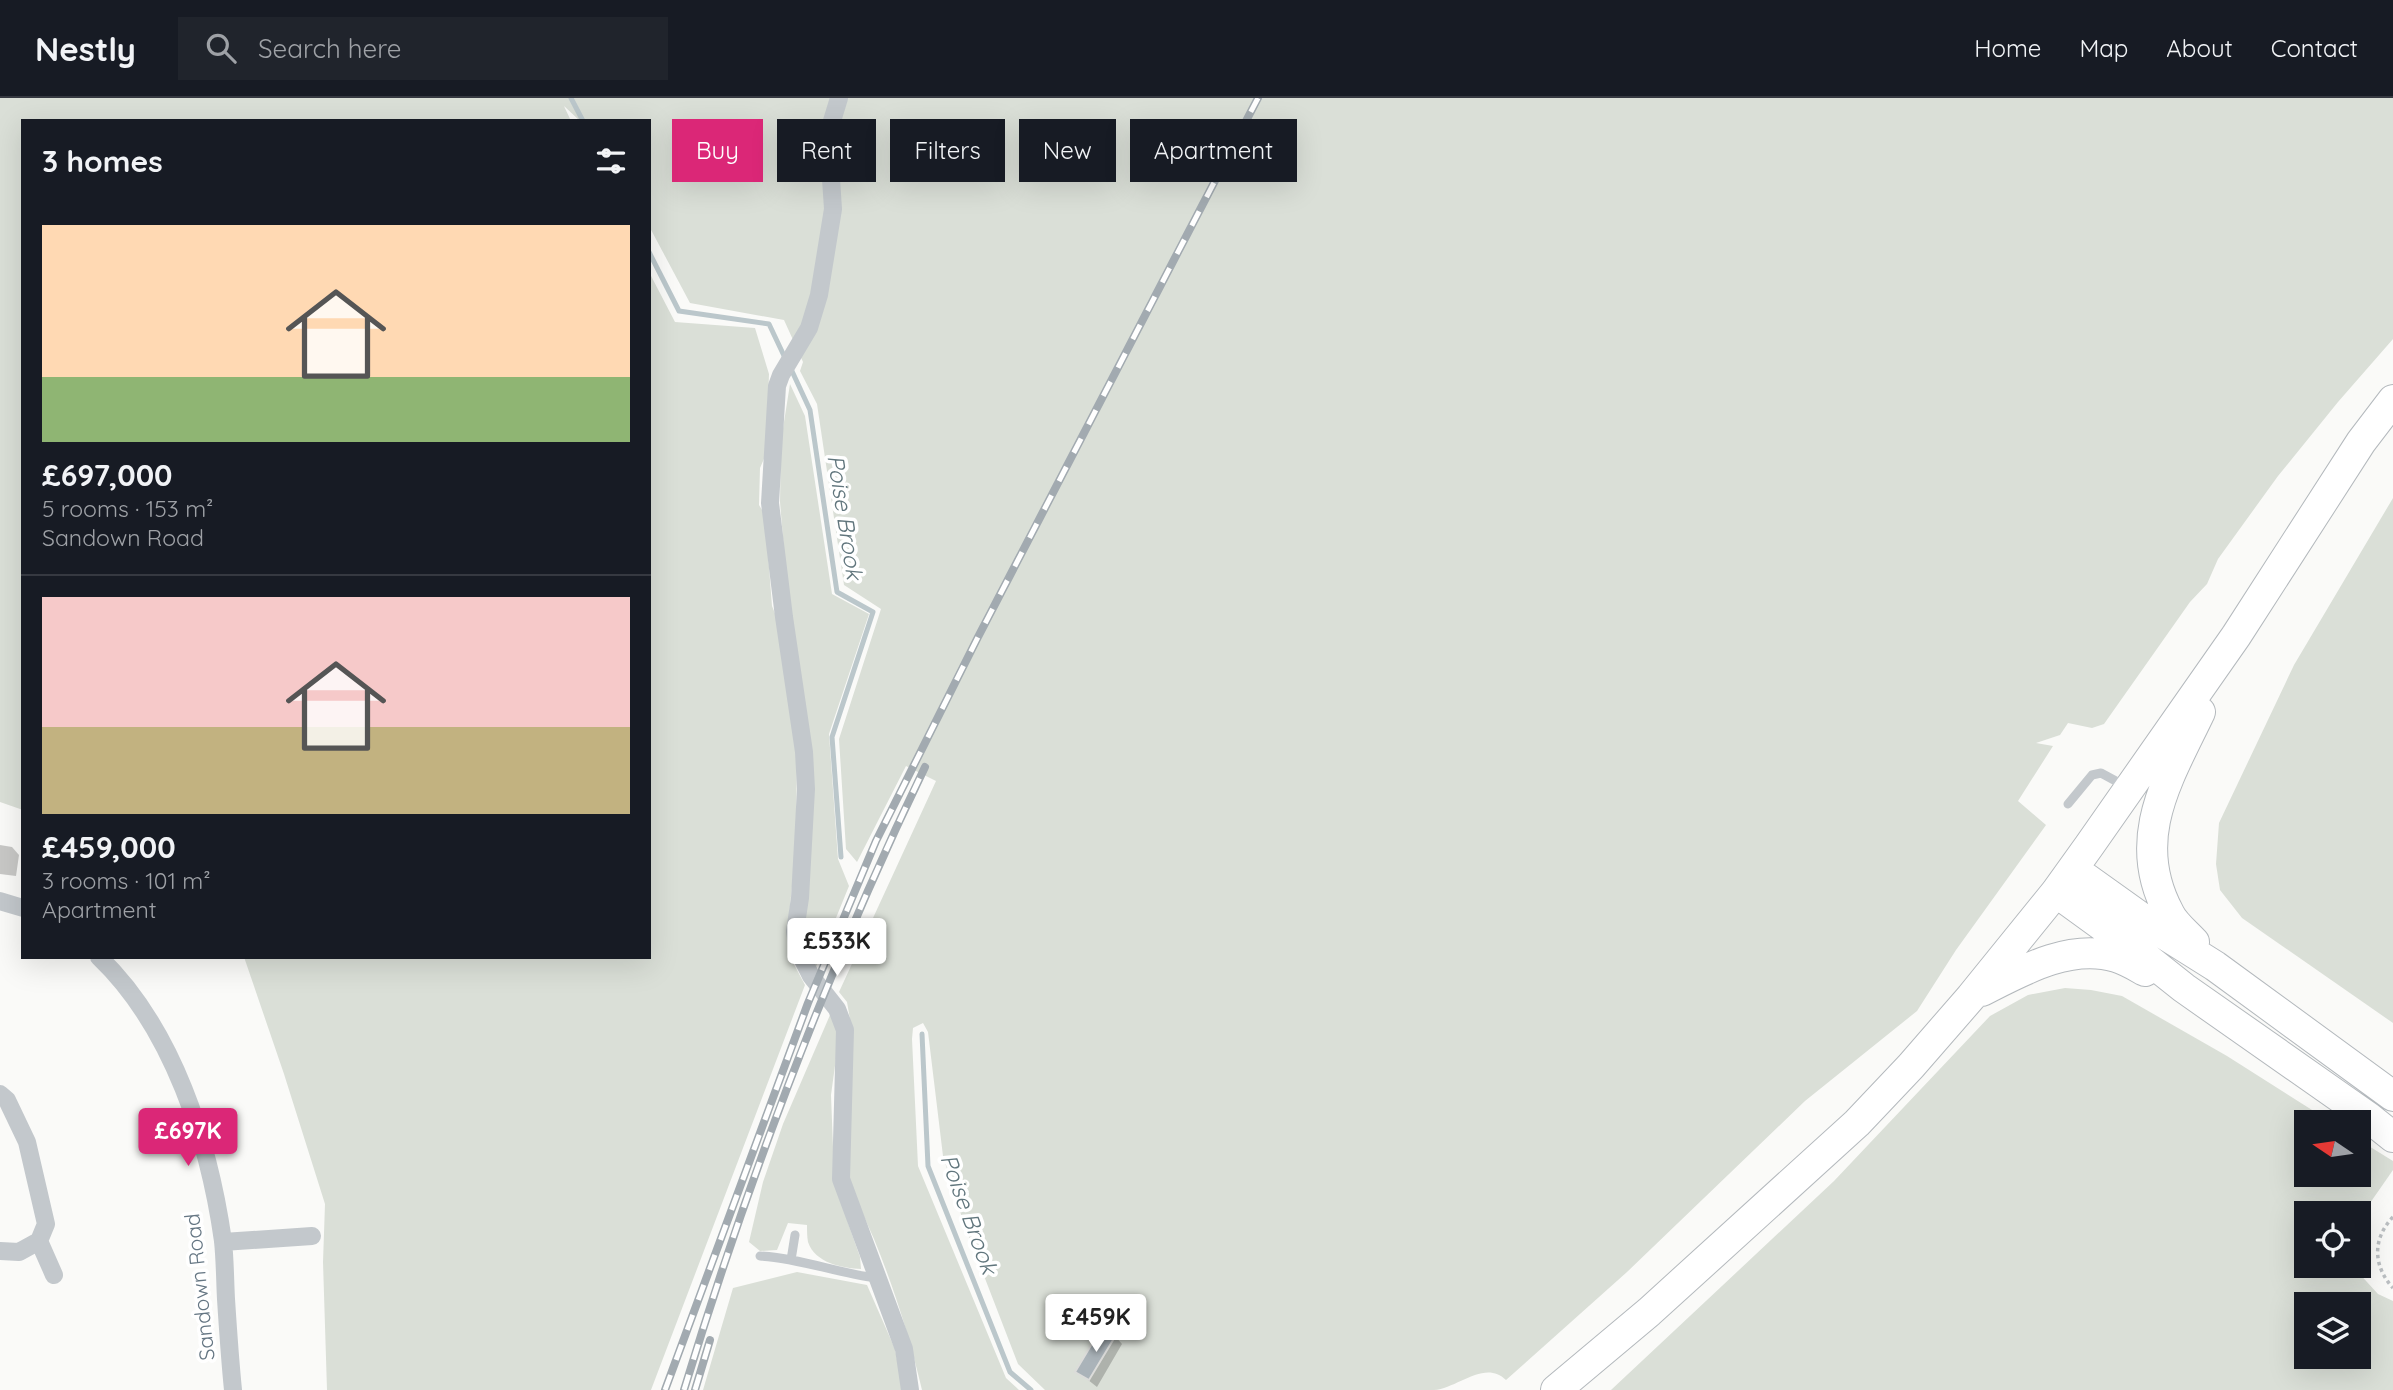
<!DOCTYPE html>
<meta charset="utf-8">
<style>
:root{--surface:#171b24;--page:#20242c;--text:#f1f3f6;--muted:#9ea1a6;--line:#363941;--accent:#db2777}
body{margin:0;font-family:Quicksand,sans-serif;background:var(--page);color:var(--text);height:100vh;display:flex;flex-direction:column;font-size:26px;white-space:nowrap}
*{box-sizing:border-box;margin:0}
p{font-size:23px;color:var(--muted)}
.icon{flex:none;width:38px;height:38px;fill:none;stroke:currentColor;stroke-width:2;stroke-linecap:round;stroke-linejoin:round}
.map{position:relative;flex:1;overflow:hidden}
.details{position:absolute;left:21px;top:21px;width:630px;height:840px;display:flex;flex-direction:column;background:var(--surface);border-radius:0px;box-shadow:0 7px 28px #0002}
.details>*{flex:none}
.top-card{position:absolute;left:672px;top:21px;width:665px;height:63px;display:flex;gap:14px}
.needle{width:46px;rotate:283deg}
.tools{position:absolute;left:2294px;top:1012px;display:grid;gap:14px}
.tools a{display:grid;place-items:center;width:77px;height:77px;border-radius:0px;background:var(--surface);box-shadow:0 7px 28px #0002;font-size:35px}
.price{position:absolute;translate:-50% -60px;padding:0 16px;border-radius:7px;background:#fff;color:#222;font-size:23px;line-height:46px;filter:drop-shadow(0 2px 4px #0008)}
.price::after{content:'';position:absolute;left:50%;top:42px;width:21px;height:16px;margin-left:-10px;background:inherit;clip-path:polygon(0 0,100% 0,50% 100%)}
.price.on{background:var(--accent);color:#fff}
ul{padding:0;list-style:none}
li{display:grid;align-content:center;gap:14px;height:371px;padding:0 21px}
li+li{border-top:2px solid var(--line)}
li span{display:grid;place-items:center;height:217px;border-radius:0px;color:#555}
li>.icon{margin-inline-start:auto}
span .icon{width:126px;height:126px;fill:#fffc;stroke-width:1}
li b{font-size:30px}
h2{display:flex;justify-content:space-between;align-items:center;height:84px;padding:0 21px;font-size:30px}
.tag{padding:0 24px;border-radius:0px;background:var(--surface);box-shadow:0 7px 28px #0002;font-size:24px;line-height:63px}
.tag.on{background:var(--accent);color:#fff}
header{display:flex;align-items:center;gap:42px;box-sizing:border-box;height:98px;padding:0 35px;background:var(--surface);border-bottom:2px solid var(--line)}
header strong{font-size:33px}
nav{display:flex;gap:38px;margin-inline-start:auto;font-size:24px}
.search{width:490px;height:63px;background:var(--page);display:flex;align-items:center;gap:18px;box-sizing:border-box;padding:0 24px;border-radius:0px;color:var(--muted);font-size:26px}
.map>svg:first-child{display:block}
.green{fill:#dadfd7;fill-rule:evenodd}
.shadow{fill:#0003}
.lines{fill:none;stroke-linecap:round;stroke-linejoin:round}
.stream{stroke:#bbc7cb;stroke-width:5}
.building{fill:#aab3b9;stroke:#dcdcda;stroke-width:2}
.trunk-casing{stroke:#b4b9bd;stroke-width:32}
.path{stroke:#bbbfc2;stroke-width:3.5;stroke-dasharray:3.5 3.5;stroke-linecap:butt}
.service{stroke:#c3c8cc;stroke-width:9}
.minor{stroke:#c3c8cc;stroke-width:18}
.trunk{stroke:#fff;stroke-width:30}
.rail-casing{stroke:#a2aab0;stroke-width:8}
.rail{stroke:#fff;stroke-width:5;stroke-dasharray:16;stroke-linecap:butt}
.labels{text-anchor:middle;stroke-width:7;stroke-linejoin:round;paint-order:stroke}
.street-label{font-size:21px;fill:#657683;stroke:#fff}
.water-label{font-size:23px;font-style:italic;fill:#60757c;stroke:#fff}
</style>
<header>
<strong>Nestly</strong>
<div class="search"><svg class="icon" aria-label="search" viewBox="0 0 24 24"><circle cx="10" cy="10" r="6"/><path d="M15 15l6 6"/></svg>Search here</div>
<nav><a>Home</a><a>Map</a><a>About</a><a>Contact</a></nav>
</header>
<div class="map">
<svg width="2393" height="1292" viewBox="0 0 2393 1292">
<rect width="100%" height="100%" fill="#fafaf8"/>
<!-- green -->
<path class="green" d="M0,0H2393V241L2338,304L2278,378L2218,461L2207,486L2190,504L2104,626L2092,630L2068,625L2060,637L2036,645L2053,648L2018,703L2046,727L1956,852L1917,913L1805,1003L1627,1174L1506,1282C1485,1261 1458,1290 1434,1292H1045L1018,1266L964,1126L943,1058L928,934L923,925L913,930L912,941L918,1068L1006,1280L1019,1292H922C910,1240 894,1190 874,1141C864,1118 854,1098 848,1074L852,933L847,904L839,894L936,683L906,668L857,764L846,751L839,641L881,511L844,487L817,306L800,273L803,264L784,222L690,205L649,128V23H580L564,8L571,23H23V712L0,704Z
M649,174L675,224L755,230L769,276L766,356L760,370L759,407L765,417L772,508L780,528L797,647L796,749L787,838L789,857L805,887L651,1292H327L323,1164L325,1106L284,976L244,859H649Z
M790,286L805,318L832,496L869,516L829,636L838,761L849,788L816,869C802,851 802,833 804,811L789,512L780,404L781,343Z
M2393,400V925L2242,820L2220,792L2216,766L2219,725L2294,567Z
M2065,890L2091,892L2122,898L2227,958L2331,1024H2306V1076H2359V1042L2393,1063V1072L2361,1118L2359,1137V1115H2306V1167H2357L2356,1172L2378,1196L2393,1203V1292H1611L1834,1083L1990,918L2028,897ZM2306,1206H2359V1258H2306Z
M830,917L840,931L831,997L833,1049L848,1125L860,1159L861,1171C842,1170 815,1165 808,1144C807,1139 807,1132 807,1127L788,1125L777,1152L760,1153L749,1144L763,1084L783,1026Z
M797,1174L867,1187L895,1251L903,1292H703L733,1190Z"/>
<!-- shadow -->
<path class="shadow" d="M0,747L12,749L19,757L16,778L0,776Z
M1115,1238L1122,1246L1097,1289L1078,1274Z"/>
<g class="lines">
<!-- stream -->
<path class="stream" d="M571,0L583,23
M649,154L679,213L769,226L786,262
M791,271L810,312L837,494L873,514L832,639L841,759
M922,936L928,1068L1010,1274L1031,1292"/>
</g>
<!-- building -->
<path class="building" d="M1102,1229L1116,1237L1089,1282L1075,1274Z"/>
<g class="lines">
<!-- trunk casing -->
<g class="trunk-casing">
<path id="trunk" d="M2073,771L2164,836L2215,868L2393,998
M2056,794L2140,855L2184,890L2368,1019L2393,1039
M2194,844C2186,835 2174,826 2169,815C2129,741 2168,681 2200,614
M1982,893C2021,873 2070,845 2116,859C2126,862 2136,868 2145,873
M1556,1292L1649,1214L1857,1025L1911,968L1971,899L2056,794L2089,748L2236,538L2361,344L2393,302"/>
</g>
<!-- path -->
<path class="path" d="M2393,1119C2372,1141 2373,1168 2393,1190"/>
<!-- service -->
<path class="service" d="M2068,706L2092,677L2101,675L2125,688
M760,1158C799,1160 837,1175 876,1180
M791,1162L795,1137"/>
<!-- minor -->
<path class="minor" d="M839,0L828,36L833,111L819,197L809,230L781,277L777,288L770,405L784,519L804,654L806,691L800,800L795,833L798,852L811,878L837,911L845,932L841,1081L904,1251L910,1292
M0,803L23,810
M99,859C173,930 209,1044 223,1143C225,1162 225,1182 226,1201C228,1232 230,1262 233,1292
M0,996L7,1002L27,1044L46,1126L39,1143L19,1154L0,1153
M39,1143L54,1177
M223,1144L312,1138"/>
<!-- trunk -->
<use href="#trunk" class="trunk"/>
<!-- rail casing -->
<g class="rail-casing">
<path id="rail" d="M665,1292L808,905L876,743L978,539L1258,0
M684,1292C749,1079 828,870 925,669
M695,1292L710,1242"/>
</g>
<!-- rail -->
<use href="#rail" class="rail"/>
</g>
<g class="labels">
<!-- street labels -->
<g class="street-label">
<text transform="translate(200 1189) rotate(-96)" y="7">Sandown Road</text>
</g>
<!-- water labels -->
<g class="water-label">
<text transform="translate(845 419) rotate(81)" y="8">Poise Brook</text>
<text transform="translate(969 1116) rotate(70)" y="8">Poise Brook</text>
</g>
</g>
</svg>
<div class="tools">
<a><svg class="needle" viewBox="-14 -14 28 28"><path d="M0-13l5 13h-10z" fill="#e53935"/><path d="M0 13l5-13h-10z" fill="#9ea1a6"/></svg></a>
<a><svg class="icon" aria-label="locate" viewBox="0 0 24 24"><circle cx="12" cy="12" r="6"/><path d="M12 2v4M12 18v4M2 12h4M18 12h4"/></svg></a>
<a><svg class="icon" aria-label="layers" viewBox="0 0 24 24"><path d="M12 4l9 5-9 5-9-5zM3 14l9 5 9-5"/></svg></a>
</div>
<b class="price" style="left:837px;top:880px">£533K</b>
<b class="price on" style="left:188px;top:1070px">£697K</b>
<b class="price" style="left:1096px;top:1256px">£459K</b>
<div class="top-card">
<a class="tag on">Buy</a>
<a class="tag">Rent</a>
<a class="tag">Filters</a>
<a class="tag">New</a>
<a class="tag">Apartment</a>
</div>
<section class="details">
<h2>3 homes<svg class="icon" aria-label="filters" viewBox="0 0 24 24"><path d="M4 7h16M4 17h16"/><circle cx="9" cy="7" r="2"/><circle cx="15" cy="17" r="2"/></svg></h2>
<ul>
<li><span style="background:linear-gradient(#ffd9b3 70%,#8fb573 0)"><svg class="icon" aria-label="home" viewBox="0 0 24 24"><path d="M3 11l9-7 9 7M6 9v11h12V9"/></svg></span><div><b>£697,000</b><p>5 rooms · 153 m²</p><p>Sandown Road</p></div></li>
<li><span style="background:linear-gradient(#f6c9c9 60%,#c2b280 0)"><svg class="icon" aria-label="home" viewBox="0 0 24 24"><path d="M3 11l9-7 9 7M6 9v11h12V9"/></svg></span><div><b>£459,000</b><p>3 rooms · 101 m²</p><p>Apartment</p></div></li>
</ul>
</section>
</div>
